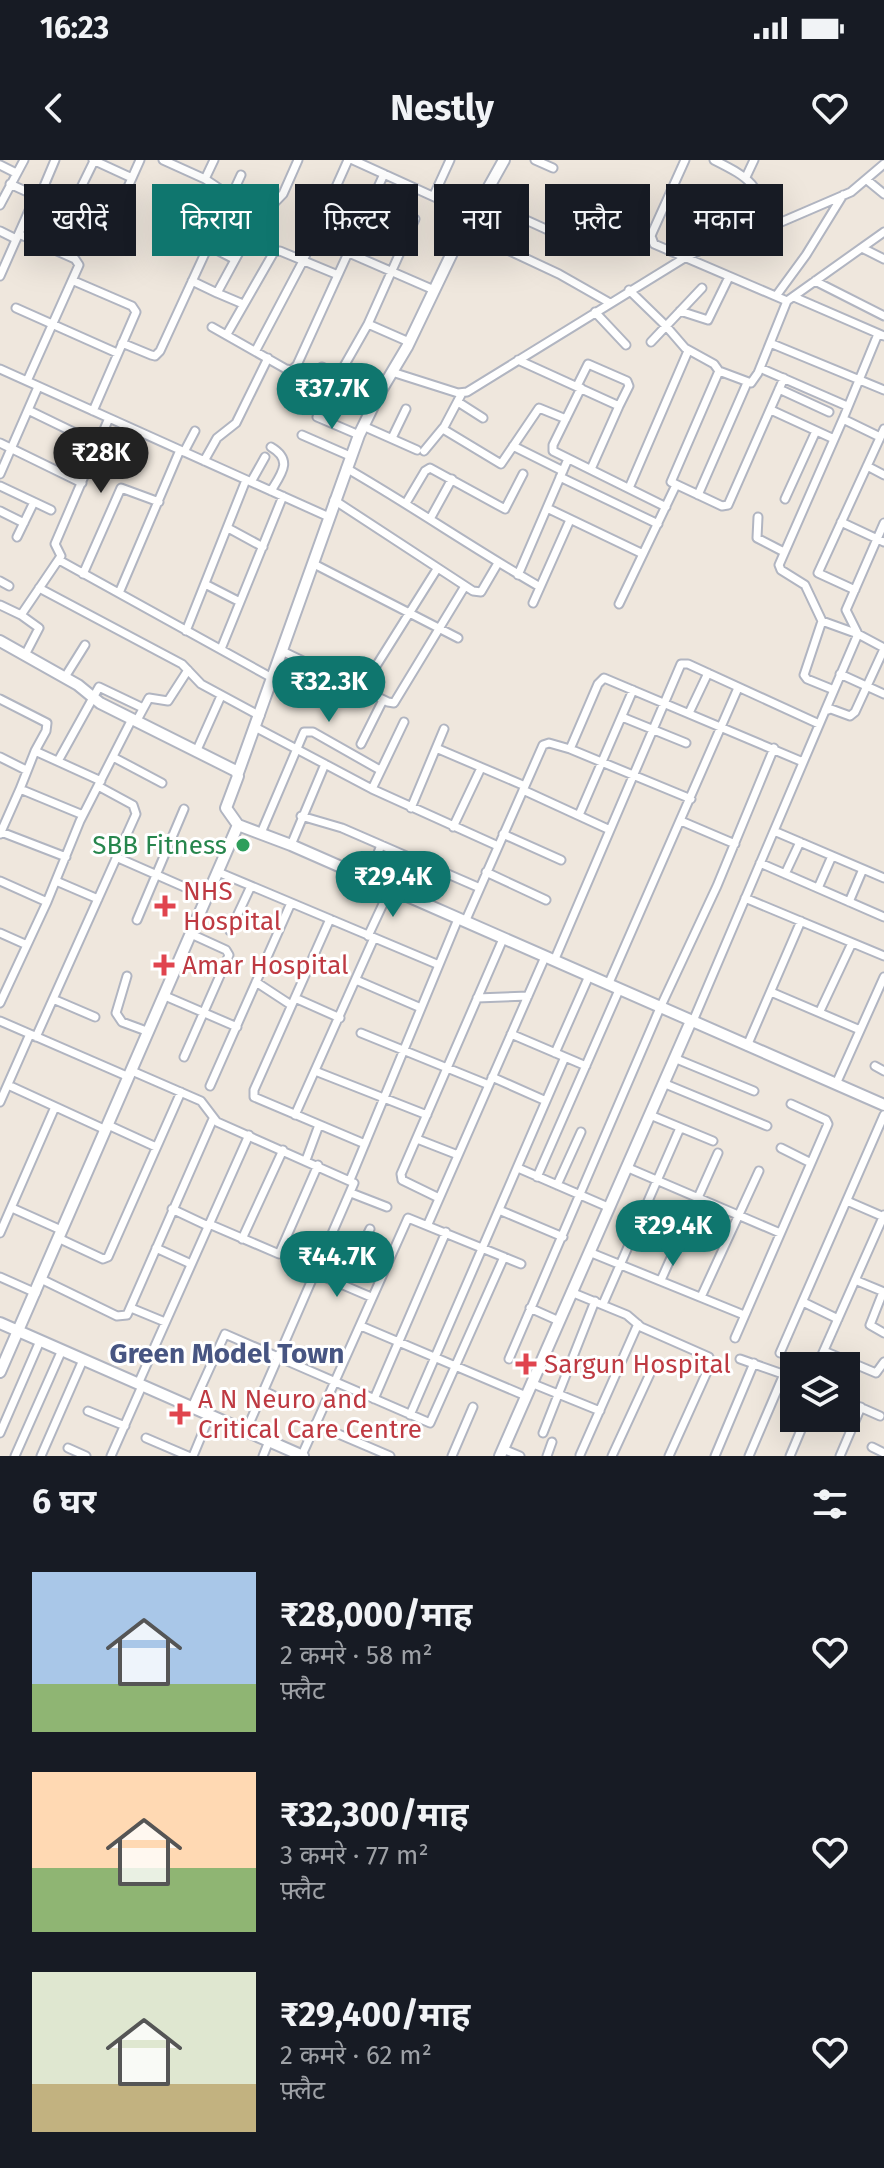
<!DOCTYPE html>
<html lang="hi">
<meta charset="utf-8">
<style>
:root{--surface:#171b24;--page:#242831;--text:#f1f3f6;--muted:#9ea1a6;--accent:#0f766e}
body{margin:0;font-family:"Fira Sans","Noto Sans Devanagari",sans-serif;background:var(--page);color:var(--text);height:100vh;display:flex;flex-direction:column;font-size:30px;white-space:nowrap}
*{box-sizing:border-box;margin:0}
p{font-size:26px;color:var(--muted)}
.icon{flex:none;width:44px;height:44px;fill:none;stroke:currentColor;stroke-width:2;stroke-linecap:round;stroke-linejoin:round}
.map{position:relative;height:1296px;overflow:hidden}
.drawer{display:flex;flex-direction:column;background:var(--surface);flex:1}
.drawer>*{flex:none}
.banner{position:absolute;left:24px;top:24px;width:836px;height:72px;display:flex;gap:16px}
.buttons{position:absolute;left:780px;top:1192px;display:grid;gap:16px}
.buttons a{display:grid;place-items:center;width:80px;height:80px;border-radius:0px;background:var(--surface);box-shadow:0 8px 32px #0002;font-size:40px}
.price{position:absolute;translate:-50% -68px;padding:0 18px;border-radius:28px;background:var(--accent);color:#fff;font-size:26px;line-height:52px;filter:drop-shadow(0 2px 4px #0008)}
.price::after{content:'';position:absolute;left:50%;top:48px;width:24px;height:18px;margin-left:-12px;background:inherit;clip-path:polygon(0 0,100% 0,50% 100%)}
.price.current{background:#222;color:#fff}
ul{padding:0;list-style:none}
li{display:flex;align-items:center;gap:24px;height:200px;padding:0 32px}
li span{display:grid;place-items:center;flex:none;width:224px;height:160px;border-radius:0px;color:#555}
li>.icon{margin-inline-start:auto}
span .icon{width:96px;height:96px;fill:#fffc;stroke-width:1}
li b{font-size:34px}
h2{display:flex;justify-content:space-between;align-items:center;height:96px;padding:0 32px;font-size:34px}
.pill{padding:0 28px;border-radius:0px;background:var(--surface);box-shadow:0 8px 32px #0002;font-size:28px;line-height:72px}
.pill.current{background:var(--accent);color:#fff}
.status{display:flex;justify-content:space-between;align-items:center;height:56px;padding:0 40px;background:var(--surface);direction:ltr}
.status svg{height:22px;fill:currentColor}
header{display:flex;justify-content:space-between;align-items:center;height:104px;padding:0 32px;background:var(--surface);font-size:36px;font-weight:700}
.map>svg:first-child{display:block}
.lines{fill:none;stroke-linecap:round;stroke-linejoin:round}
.street-casing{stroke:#b1b5c1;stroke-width:11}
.secondary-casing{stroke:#b1b5c1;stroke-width:14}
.street{stroke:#fff;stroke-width:7}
.secondary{stroke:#fff;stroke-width:10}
.leisure-dot{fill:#2e9e5b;stroke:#fff;stroke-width:3}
.health-dot{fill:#e0444e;stroke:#fff;stroke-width:3}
.labels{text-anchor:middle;stroke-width:6;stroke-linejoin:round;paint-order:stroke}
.leisure-label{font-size:26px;fill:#27864d;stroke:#fff;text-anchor:end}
.health-label{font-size:26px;fill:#be3a42;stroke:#fff;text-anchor:start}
.neighbourhood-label{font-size:28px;font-weight:bold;fill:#475582;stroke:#fff}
</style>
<div class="status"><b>16:23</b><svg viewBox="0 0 49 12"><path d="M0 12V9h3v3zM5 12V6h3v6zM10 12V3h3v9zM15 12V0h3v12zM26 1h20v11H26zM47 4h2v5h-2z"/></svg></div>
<header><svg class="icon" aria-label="back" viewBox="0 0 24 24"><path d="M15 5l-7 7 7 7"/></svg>Nestly<svg class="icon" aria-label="heart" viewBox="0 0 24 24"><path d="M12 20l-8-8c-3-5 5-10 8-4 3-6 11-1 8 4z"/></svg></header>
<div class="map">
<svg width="884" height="1296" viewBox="0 0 884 1296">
<rect width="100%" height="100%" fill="#efe7dd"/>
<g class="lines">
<!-- street casing -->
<g class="street-casing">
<path id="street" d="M93,0L132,18
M163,0L205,19L232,37
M353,0L474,55
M535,0L553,8
M685,0L653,71L651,76L654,84L787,141
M714,0C752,19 758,24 769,66
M0,5L16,13
M746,17L754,0
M205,19L214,0
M867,20L884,34
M10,24L106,68L111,65L140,0
M434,35L450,0
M39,38L55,0
M482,40L548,70
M0,45L24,0
M226,51L255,63
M720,51L743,74
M69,52L94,1
M465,70L559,114L610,143
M0,71L16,79
M19,74L75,99L79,105L27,221
M209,86L234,99
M862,88L884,99
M349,93L434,130
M0,116L35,37
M74,121L132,146L136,152L93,251
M192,121L217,133L255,63L283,34L298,0
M815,121L884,156
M629,130L666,166L685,188L714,204L719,211
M217,133L243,144
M776,136L806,95L843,35
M794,137L884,176
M16,148L117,193
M680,151L708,160L729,117
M595,152L626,185
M368,164L415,59
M212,167L286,209L292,210L297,205L384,14
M227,174L274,92L280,91L338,115
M651,182L702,128
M122,183L151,195L155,196L160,191L241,15
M770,183L884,230
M256,190L303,101L348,0
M518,200L619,246L591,309
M322,207L379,234
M760,208L847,246
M0,209L329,357
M392,212L458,233L467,232L686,97L718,82L779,63L851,32L884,4
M339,215L368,164L409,182
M784,218L728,345L722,346L671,322L719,211L751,223L758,213L787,141L884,72
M577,226L588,204L627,221L629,226L619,246
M581,228L553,285V291L666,347
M779,229L829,252
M462,233L443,269L501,304L539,248L566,259
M458,242L483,258
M28,250L98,284
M771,250L834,279
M317,257L359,275
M843,259L880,277
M363,266L417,290
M302,275L350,296
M392,278L406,249
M0,283L82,323
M513,286L563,311
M271,287C293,300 282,313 271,331
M424,291L443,268
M184,292L195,271
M204,301L217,278L236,263L268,198
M867,306L884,315
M346,308C412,346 474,389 540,427
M0,314L38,227
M560,317L658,364
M251,322L265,297
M0,326L51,350
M629,328L688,191
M698,335L747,223
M785,339L816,271
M334,340L473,431L481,432L498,403
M406,343L425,311L430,308L505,349L523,314
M547,348L643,394
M0,351L24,363
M758,357L757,378L784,392
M430,359L452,319
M841,362L884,382
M228,368L263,387
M17,377L34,342
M59,400L274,519
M314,404L458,478
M83,414L121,328L159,342
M518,415L568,299
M0,421L9,426
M205,424L240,442
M39,428L182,504L201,524L260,556
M855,430L818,413L884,269
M119,433L180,290
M533,443L570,360
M619,444L676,325
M0,445L21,455L61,396L55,384L109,258
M21,455L39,468L25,495
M822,461L858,474L884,488
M186,471L246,320
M221,489L283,336
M282,491L388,542L394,543L465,426
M840,514L884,534
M65,517L85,485
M361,530L437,409
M834,530L807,519L804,515L822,461L805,425L781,410L779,405L843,259L878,174
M0,539L47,563L46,571L35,591L101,621
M825,551L858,474L846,450L884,363
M689,553L708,513
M622,557L686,583
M136,562L149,538L168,541L188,510
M255,567L372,629L498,686
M361,584L383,540
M436,588L525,626
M570,589L598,524L604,518L803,602
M196,592L221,536
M0,597L26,610
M113,597L162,623
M58,601L99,527L143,548
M20,629L35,591
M372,629L404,562
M523,630L610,670
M411,648L444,569
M579,655L633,530
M301,656L342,668L480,728
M681,661L735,684
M453,667L481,608
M774,671L884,718
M1,672L66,697
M261,673L304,572H313L380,610
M0,674L20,629L83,655
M503,674L561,700
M291,685L325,604
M116,697L207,737
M760,703L884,757
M218,712L439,805
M486,712L546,740
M785,714L800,682
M368,719L381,685
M0,721L47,742
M56,721L98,739
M818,728L832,696
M745,738L884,796
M849,742L863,709
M330,759L254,930V937L365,984
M137,760L184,649
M465,762L543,585L549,583L570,589L691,639
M230,771L251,726
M0,773L27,785
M368,776L390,729
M554,801L681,504H688L819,564
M127,816L116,853L122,862L149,872
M356,820L421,848
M256,822L291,845
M608,825L738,528
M771,832L860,870
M165,836L237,867
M295,838L340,858
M477,838L528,836
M53,839L95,857
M0,843L47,742L80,661L132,559
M820,851L852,783
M0,861L129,917
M693,861L825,551L831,549L850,556L855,552L884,489
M361,873L489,925
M511,874L586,906
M36,877L136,654L133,645L98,626
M747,886L801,761
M555,893L589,816
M184,897L229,795L226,790L191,774
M674,898L754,931
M875,906L884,911
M132,911L201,941L217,962L354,1023L246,1271
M315,911L427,955
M492,917L546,941
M663,923L767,966
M836,924L884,817
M8,925L106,970
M210,926L291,743
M0,942L30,874
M295,955L374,778
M650,955L713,981
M108,965L156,987
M417,979L458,995
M781,988L811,1003
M306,1000L319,965
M626,1007L780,1073
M518,1008L608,1047
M537,1017L619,830
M350,1020L458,759
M557,1025L581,972
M351,1033L387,1047
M439,1038L402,1020L401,1014L503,779
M847,1041L884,1057
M12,1048L61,1070
M172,1049L208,1066
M499,1050L563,1077
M209,1064L279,1094L318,1005
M428,1064L545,797
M0,1073L55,947
M58,1078L103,1099L108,1097L181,932
M242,1079L283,990
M156,1088L191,1104
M325,1089L381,1114
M589,1092L744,1155
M354,1102L370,1069
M315,1113L371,1137
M0,1117L36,1133
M41,1119L117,1156L127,1155L213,959
M661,1120L718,993
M855,1120L884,1132
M571,1132L627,1155L641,1167L709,1197L711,1203L669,1296
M883,1132L870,1165L884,1173
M701,1137L759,1011
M803,1142L838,1159
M603,1144L680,968
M131,1148L165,1162
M530,1148L559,1161
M361,1166L526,1236
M735,1178L828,964L826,960L791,944
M824,1191L876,1213L884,1202
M780,1193L884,955
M509,1199L660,848L717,726L774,588
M740,1199L794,1218
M817,1206L884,1055
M531,1223L600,1251
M138,1224L249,975
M264,1231L291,1244
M374,1239L446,1072
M846,1241L880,1256
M192,1247L225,1174L430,1263L504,1097
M88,1251L125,1266
M410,1255L565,897
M315,1264L390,1296
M0,1273L40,1181
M543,1273L595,1141
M146,1278L188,1296
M872,1287L884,1293
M68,1288L86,1296
M503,1289L520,1296
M302,1295L408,1058L521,1104
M580,1295L638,1164
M15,1296L62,1190
M41,1296L83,1200
M111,1296L142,1226
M193,1296L210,1255
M263,1296L269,1281
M452,1296L473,1247
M547,1296L552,1282
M612,1296L654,1205
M715,1296L754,1203
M749,1296L784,1214
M790,1296L806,1258
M840,1296L861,1247"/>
</g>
<!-- secondary casing -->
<g class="secondary-casing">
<path id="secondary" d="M0,481L78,525L100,543L236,611L238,616L226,648L238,665L291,685L884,945
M238,613L359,275L379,234L407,187L452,93L504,0
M0,1163L303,1296
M0,1212L238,665
M500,1296L691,861"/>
</g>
<!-- street -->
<use href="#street" class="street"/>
<!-- secondary -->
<use href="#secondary" class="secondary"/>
</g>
<!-- markers -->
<circle class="leisure-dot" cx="243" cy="685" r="8"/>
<g class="health-dot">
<path d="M161 734h8v8h8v8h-8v8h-8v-8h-8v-8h8z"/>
<path d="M160 793h8v8h8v8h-8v8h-8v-8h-8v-8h8z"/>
<path d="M522 1192h8v8h8v8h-8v8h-8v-8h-8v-8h8z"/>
<path d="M176 1242h8v8h8v8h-8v8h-8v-8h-8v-8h8z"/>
</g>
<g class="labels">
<!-- leisure labels -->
<g class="leisure-label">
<text x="227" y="694">SBB Fitness</text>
</g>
<!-- health labels -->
<g class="health-label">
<text x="183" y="740">NHS<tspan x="183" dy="30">Hospital</tspan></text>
<text x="182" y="814">Amar Hospital</text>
<text x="544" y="1213">Sargun Hospital</text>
<text x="198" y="1248">A N Neuro and<tspan x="198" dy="30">Critical Care Centre</tspan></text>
</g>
<!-- neighbourhood labels -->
<g class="neighbourhood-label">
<text x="227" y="1203">Green Model Town</text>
</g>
</g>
</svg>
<div class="buttons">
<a><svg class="icon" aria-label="layers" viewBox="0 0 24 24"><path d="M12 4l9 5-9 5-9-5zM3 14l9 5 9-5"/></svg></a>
</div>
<b class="price" style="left:332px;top:271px">₹37.7K</b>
<b class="price current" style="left:101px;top:335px">₹28K</b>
<b class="price" style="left:329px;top:564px">₹32.3K</b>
<b class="price" style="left:393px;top:759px">₹29.4K</b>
<b class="price" style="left:673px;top:1108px">₹29.4K</b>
<b class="price" style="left:337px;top:1139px">₹44.7K</b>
<div class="banner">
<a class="pill">खरीदें</a>
<a class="pill current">किराया</a>
<a class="pill">फ़िल्टर</a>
<a class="pill">नया</a>
<a class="pill">फ़्लैट</a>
<a class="pill">मकान</a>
</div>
</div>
<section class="drawer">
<h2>6 घर<svg class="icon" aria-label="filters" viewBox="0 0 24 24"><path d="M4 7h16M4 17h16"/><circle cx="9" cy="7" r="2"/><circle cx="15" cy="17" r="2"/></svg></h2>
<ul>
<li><span style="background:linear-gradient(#a9c7e8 70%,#8fb573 0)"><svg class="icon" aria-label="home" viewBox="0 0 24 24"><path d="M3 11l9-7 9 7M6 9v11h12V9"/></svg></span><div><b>₹28,000/माह</b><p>2 कमरे · 58 m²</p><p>फ़्लैट</p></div><svg class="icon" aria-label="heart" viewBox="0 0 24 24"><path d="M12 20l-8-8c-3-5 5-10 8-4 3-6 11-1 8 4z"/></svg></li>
<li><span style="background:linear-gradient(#ffd9b3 60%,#8fb573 0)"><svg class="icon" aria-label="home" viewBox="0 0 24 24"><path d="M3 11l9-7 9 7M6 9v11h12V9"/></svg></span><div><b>₹32,300/माह</b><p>3 कमरे · 77 m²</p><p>फ़्लैट</p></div><svg class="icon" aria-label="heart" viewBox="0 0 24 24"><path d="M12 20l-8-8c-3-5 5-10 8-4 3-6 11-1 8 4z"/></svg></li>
<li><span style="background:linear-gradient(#dfe7d0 70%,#c2b280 0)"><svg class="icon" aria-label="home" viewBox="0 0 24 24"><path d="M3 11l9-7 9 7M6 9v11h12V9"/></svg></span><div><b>₹29,400/माह</b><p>2 कमरे · 62 m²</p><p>फ़्लैट</p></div><svg class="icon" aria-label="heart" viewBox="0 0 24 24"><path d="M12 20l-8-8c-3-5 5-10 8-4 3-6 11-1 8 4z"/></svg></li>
</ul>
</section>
